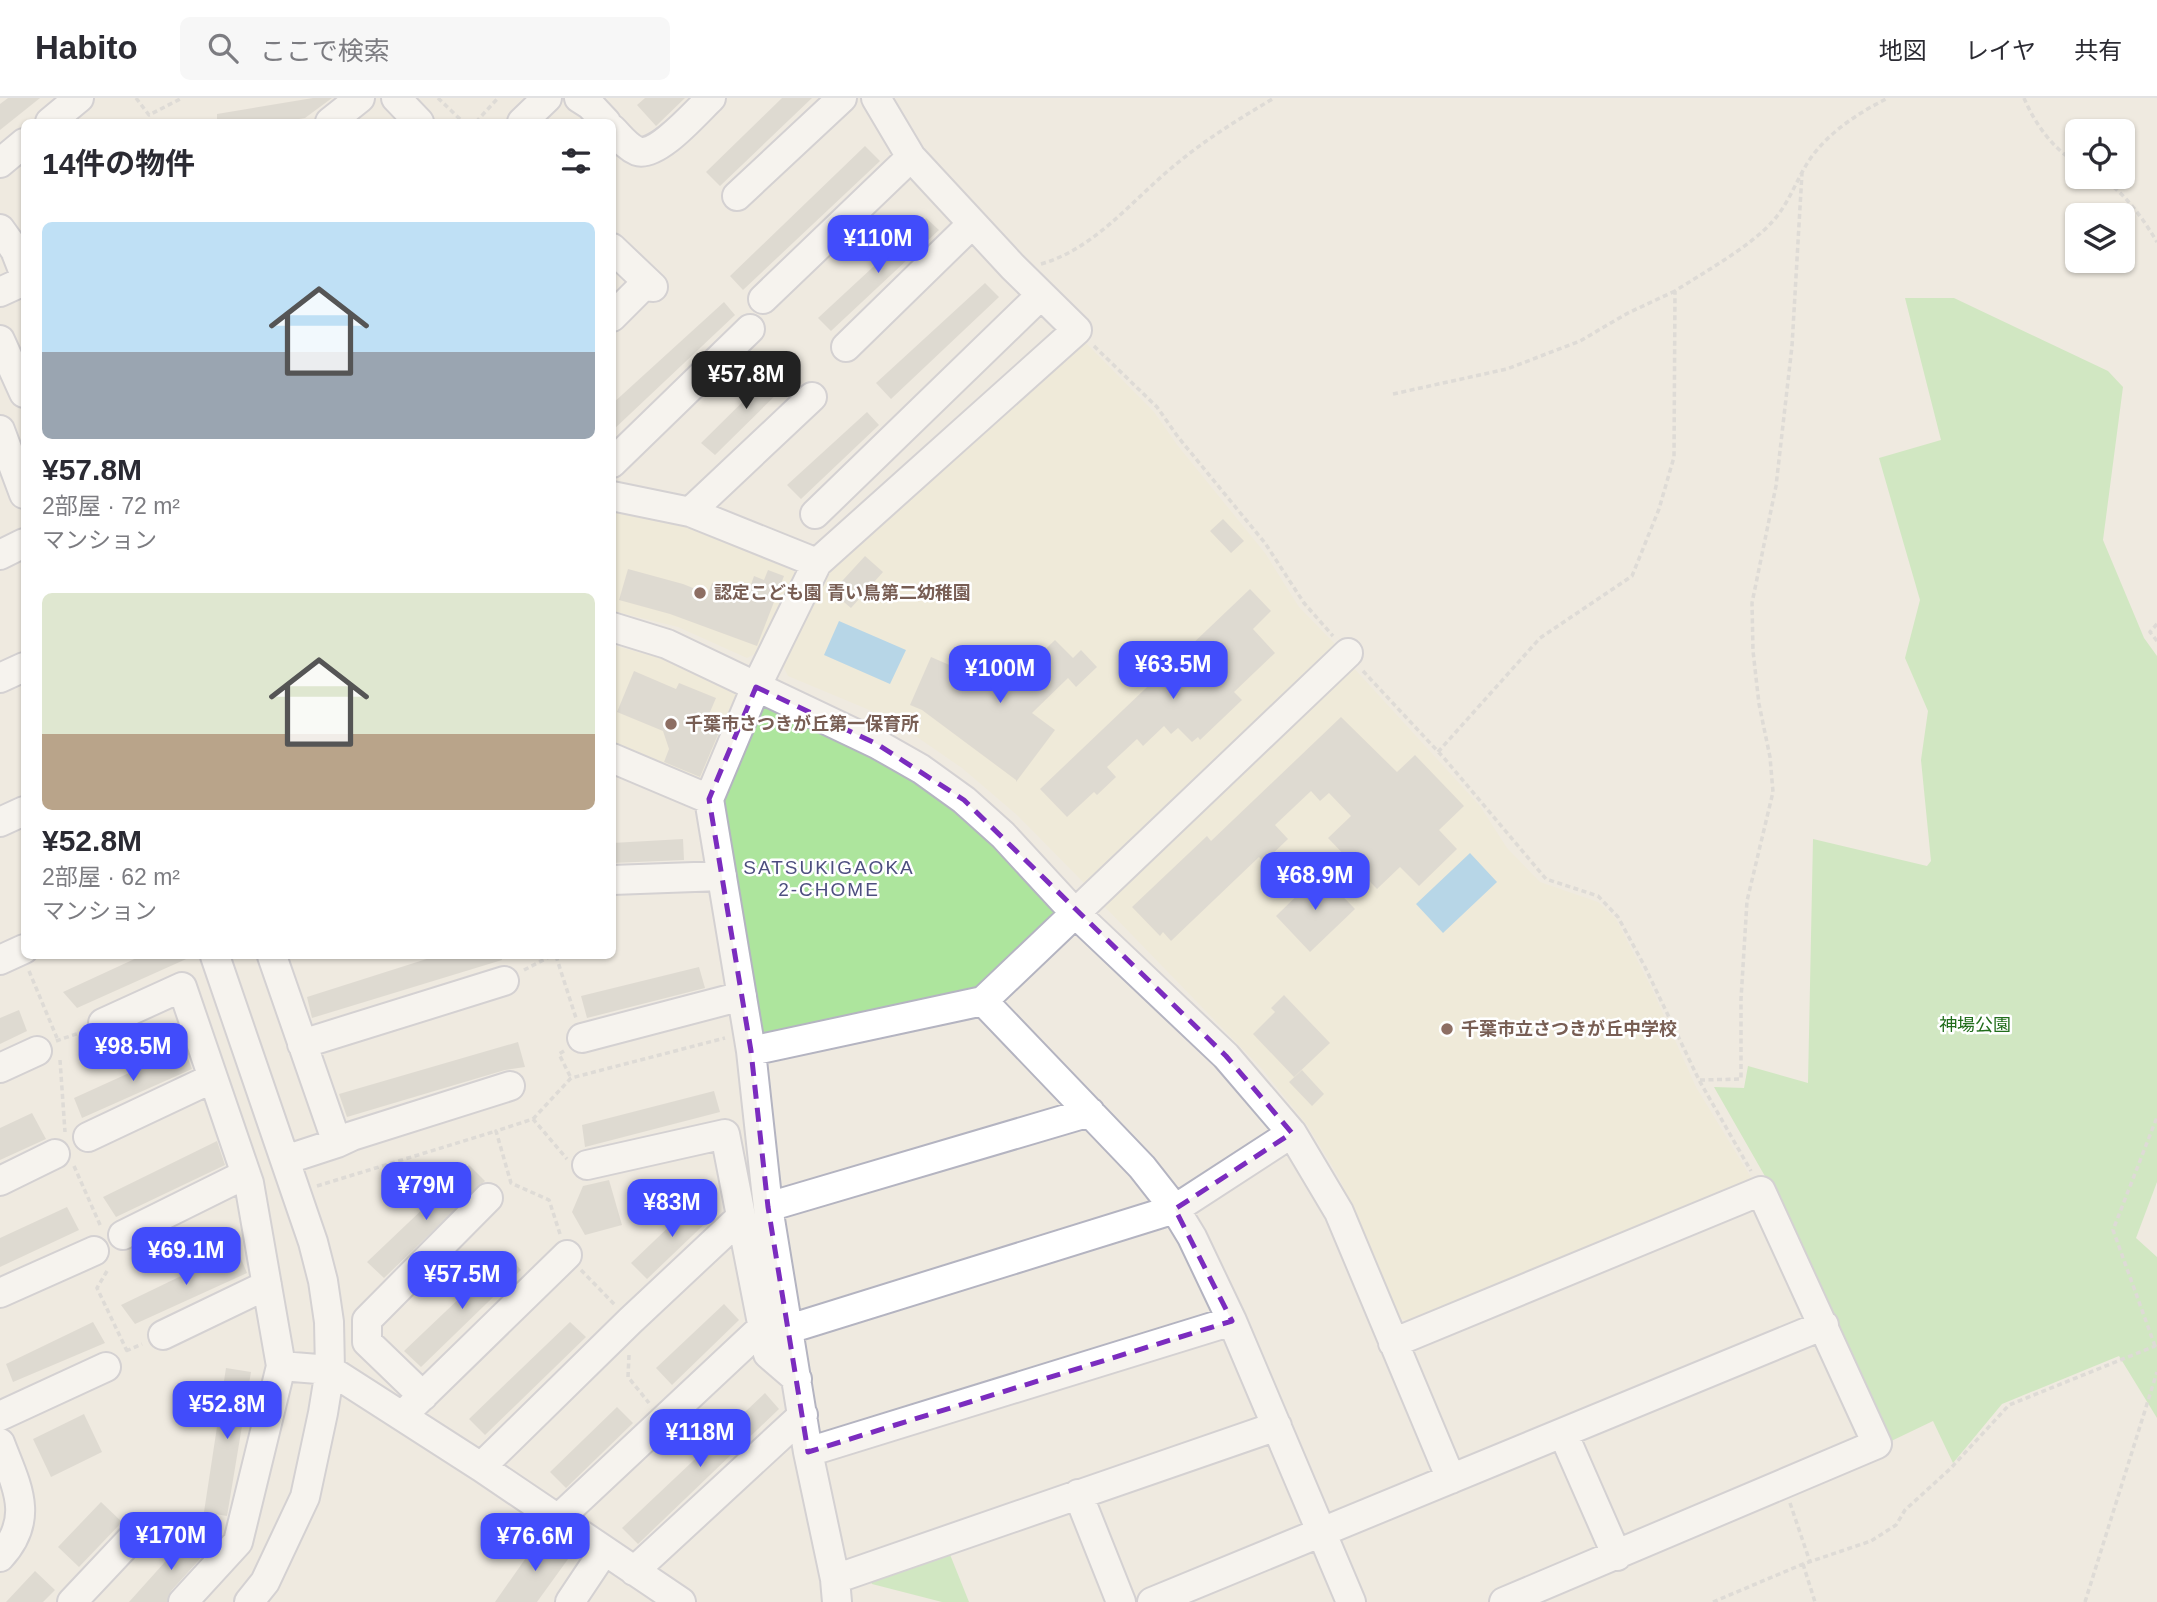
<!DOCTYPE html>
<html lang="ja">
<meta charset="utf-8">
<style>
:root{--surface:#fff;--page:#f7f7f7;--text:#2b2b33;--muted:#7c7c81;--line:#e1e1e2;--accent:#414cfb}
body{margin:0;font-family:Arial,"Noto Sans JP",sans-serif;background:var(--page);color:var(--text);height:100vh;display:flex;flex-direction:column;font-size:26px;white-space:nowrap}
*{box-sizing:border-box;margin:0}
p{font-size:23px;color:var(--muted)}
.icon{flex:none;width:38px;height:38px;fill:none;stroke:currentColor;stroke-width:2;stroke-linecap:round;stroke-linejoin:round}
.map{position:relative;flex:1;overflow:hidden}
.side{position:absolute;left:21px;top:21px;width:595px;height:840px;display:flex;flex-direction:column;background:var(--surface);border-radius:10px;box-shadow:0 2px 5px #0004}
.side>*{flex:none}
.fabs{position:absolute;left:2065px;top:21px;display:grid;gap:14px}
.fabs a{display:grid;place-items:center;width:70px;height:70px;border-radius:10px;background:var(--surface);box-shadow:0 2px 5px #0004;font-size:35px}
.price{position:absolute;translate:-50% -60px;padding:0 16px;border-radius:14px;background:var(--accent);color:#fff;font-size:23px;line-height:46px;filter:drop-shadow(0 2px 4px #0008)}
.price::after{content:'';position:absolute;left:50%;top:42px;width:21px;height:16px;margin-left:-10px;background:inherit;clip-path:polygon(0 0,100% 0,50% 100%)}
.price.active{background:#222;color:#fff}
ul{padding:0;list-style:none}
li{display:grid;align-content:center;gap:14px;height:371px;padding:0 21px}
li span{display:grid;place-items:center;height:217px;border-radius:10px;color:#555}
li>.icon{margin-inline-start:auto}
span .icon{width:126px;height:126px;fill:#fffc;stroke-width:1}
li b{font-size:30px}
h2{display:flex;justify-content:space-between;align-items:center;height:84px;padding:0 21px;font-size:30px}
header{display:flex;align-items:center;gap:42px;box-sizing:border-box;height:98px;padding:0 35px;background:var(--surface);border-bottom:2px solid var(--line)}
header strong{font-size:33px}
nav{display:flex;gap:38px;margin-inline-start:auto;font-size:24px}
.search{width:490px;height:63px;background:var(--page);display:flex;align-items:center;gap:18px;box-sizing:border-box;padding:0 24px;border-radius:10px;color:var(--muted);font-size:26px}
.map>svg:first-child{display:block}
.education{fill:#f0ead0}
.green{fill:#ade59d}
.water{fill:#74bff0}
.building{fill:#cbc8bf}
.lines{fill:none;stroke-linecap:round;stroke-linejoin:round}
.minor-casing{stroke:#b4b4c1;stroke-width:32}
.path{stroke:#c9c9c9;stroke-width:3.5;stroke-dasharray:5 3.5;stroke-linecap:butt}
.minor{stroke:#fff;stroke-width:28}
.marked{fill:none;stroke:#7b2cbf;stroke-width:5;stroke-dasharray:14 9;stroke-linejoin:round}
.education-dot{fill:#8d6e63;stroke:#fff;stroke-width:2.5}
.labels{text-anchor:middle;stroke-width:5;stroke-linejoin:round;paint-order:stroke}
.education-label{font-size:18px;font-weight:bold;fill:#785e54;stroke:#fff;text-anchor:start}
.park-label{font-size:18px;fill:#216d1b;stroke:#fff}
.neighbourhood-label{font-size:19px;letter-spacing:2px;fill:#4d4f7f;stroke:#fff}
</style>
<header>
<strong>Habito</strong>
<div class="search"><svg class="icon" aria-label="search" viewBox="0 0 24 24"><circle cx="10" cy="10" r="6"/><path d="M15 15l6 6"/></svg>ここで検索</div>
<nav><a>地図</a><a>レイヤ</a><a>共有</a></nav>
</header>
<div class="map">
<svg width="2157" height="1504" viewBox="0 0 2157 1504">
<rect width="100%" height="100%" fill="#efeae0"/>
<!-- education -->
<path class="education" d="M1084,243L1154,314L1178,348L1265,455L1299,509L1337,548L1087,788L1017,717L962,670L917,639L867,611L788,578L781,564L821,476Z
M612,410L662,420L716,436L791,469L796,477L761,553L747,560L678,529L613,513Z
M612,547L660,560L737,593L740,603L706,682L698,685L613,650Z
M1352,568L1480,708L1507,750L1540,784L1598,804L1616,821L1652,891L1696,989L1752,1081L1747,1091L1415,1226L1400,1220L1355,1113L1337,1076L1307,1027L1262,971L1103,807Z"/>
<!-- green -->
<path class="green" d="M1905,200H1954L2108,273L2123,289L2103,442L2144,540L2157,558V1084L2136,1140L2157,1159V1320L2119,1258L2002,1306L1953,1365L1933,1323L1885,1346L1786,1115L1714,989L1744,990L1748,968L1808,985L1813,741L1927,768L1931,763L1921,662L1928,613L1905,560L1920,502L1879,360L1941,342Z
M776,608L856,645L949,704L1061,811L982,894L764,940L755,934L721,703L761,612Z
M947,1449L969,1504H942L872,1486L867,1478Z"/>
<!-- water -->
<path class="water" d="M839,523L906,552L890,586L824,557Z
M1470,755L1497,784L1443,835L1416,806Z"/>
<!-- building -->
<path class="building" d="M8,0H40L0,32V6Z
M313,0H332L305,20L281,24H217V16Z
M645,0H685L656,28L637,7Z
M782,0H812L720,88L706,74Z
M865,48L880,63L743,192L730,178Z
M926,120L939,132L831,233L818,220Z
M985,185L999,199L891,301L876,285Z
M724,204L735,217L612,333V306Z
M778,269L791,282L715,357L701,345Z
M867,314L879,327L801,401L787,387Z
M1223,421L1244,443L1231,455L1210,433Z
M865,458L883,474L851,510L832,494Z
M628,471L683,486L708,496L712,485L747,498L754,478L764,482L768,472L784,478L757,548L670,516L619,502Z
M1250,491L1271,513L1253,531L1275,555L1234,594L1242,602L1200,642L1198,639L1192,644L1178,630L1171,636L1164,628L1143,648L1137,641L1107,669L1116,679L1097,697L1094,694L1067,719L1040,691Z
M1055,542L1073,560L1081,552L1097,569L1076,589L1068,580L1032,615L1055,632L1016,684V682L922,612L910,607L931,559L961,572L966,566L1002,592Z
M634,573L676,591L679,585L716,600L707,621L722,627L700,679L664,664L669,651L663,633L617,614Z
M1341,619L1397,674L1415,657L1464,708L1439,732L1457,751L1419,788L1400,769L1377,791L1328,740L1351,718L1329,695L1320,703L1311,693L1275,727L1288,741L1264,764L1259,759L1171,843L1163,834L1160,838L1132,809L1207,738L1211,743Z
M683,741L684,762L612,765V745Z
M1320,775L1355,811L1310,854L1276,818Z
M141,858H193L77,910L63,894Z
M436,858H501L502,862L312,920L307,899Z
M699,869L705,890L587,920L581,898Z
M1284,897L1330,945L1294,979L1253,936L1275,914L1271,910Z
M19,912L27,933L0,946V920Z
M518,944L525,969L505,972L347,1019L339,996Z
M184,950L192,971L82,1020L74,1000Z
M1302,972L1324,996L1312,1008L1289,984Z
M714,993L720,1014L585,1049L582,1027Z
M32,1015L46,1041L0,1062V1030Z
M217,1043L225,1067L116,1119L103,1099Z
M469,1067L485,1083L384,1180L367,1164Z
M609,1082L622,1127L585,1137L572,1114L583,1088Z
M698,1101L714,1117L647,1181L631,1165Z
M67,1109L79,1132L0,1169V1140Z
M237,1151L247,1175L135,1226L121,1207Z
M506,1156L521,1172L421,1269L404,1253Z
M724,1206L739,1222L672,1287L656,1270Z
M93,1224L105,1245L13,1284L6,1266Z
M570,1224L586,1239L485,1337L469,1321Z
M226,1270L251,1274L227,1418L204,1414Z
M765,1295L779,1311L638,1446L622,1430Z
M617,1309L633,1325L566,1390L550,1374Z
M84,1316L102,1354L51,1379L33,1341Z
M101,1404L122,1424L79,1469L58,1449Z
M190,1436L208,1452L171,1493L167,1504H129Z
M542,1437L571,1457L537,1504H495Z
M35,1473L55,1492L43,1504H6Z"/>
<g class="lines">
<!-- minor casing -->
<g class="minor-casing">
<path id="minor" d="M396,0L419,24
M579,0L590,7L606,24
M50,24L79,0
M330,24L360,0
M522,24L547,0
M612,31C620,39 627,49 637,53C657,60 697,13 711,0
M0,65L24,45
M737,98L842,0
M0,131L15,152L24,175
M612,150L653,189
M0,194L24,183
M763,201L911,59
M612,219L647,184
M0,242L24,295
M846,249L972,126
M0,332L24,396
M612,365L750,231
M612,398L690,414L817,465
M690,414L812,299
M815,416L1041,197
M0,457L24,445
M612,529L667,546L877,646L921,671L964,702L1003,737L1075,815L1226,958L1292,1035L1339,1114L1451,1381
M0,580L24,569
M612,660L709,701
M0,724L24,713
M612,782L722,778
M215,858L313,1144L323,1183L329,1224L330,1272L323,1315L305,1399L265,1484L249,1504
M272,858L337,1045
M0,862L24,851
M983,903L1142,1069L1175,1111L1192,1139L1232,1223L1351,1504
M103,925L182,889L249,1085L281,1268L330,1272L481,1369L681,1504
M582,940L742,898
M302,946L504,883
M751,953L983,903L1348,555
M0,970L37,953
M88,1039L213,980
M285,1062L337,1045L352,1038L510,988
M587,1067L725,1036L768,1256L797,1281
M0,1083L55,1056
M768,1109L1090,1014
M123,1137L246,1076
M0,1195L94,1153
M789,1231L1175,1111L1292,1035
M163,1237L267,1187
M1393,1245L1761,1093L1877,1346L1504,1504
M423,1298L367,1244V1222L488,1100
M409,1311L567,1157
M0,1318L106,1269
M1563,1335L1617,1458
M0,1345C16,1387 36,1420 0,1459
M808,1354L1232,1223
M481,1369L630,1223L741,1119
M1078,1396L1121,1504
M558,1421L763,1229
M634,1473L803,1317
M835,1481L1277,1328
M72,1504L137,1435
M183,1504L238,1444L281,1268
M570,1504L604,1453
M837,1504L835,1481L808,1354L768,1109L751,953L709,701L756,589L817,465L1077,232L1013,169L911,59L876,0
M1152,1504L1824,1227"/>
</g>
<!-- path -->
<path class="path" d="M136,0L149,17L182,0
M438,0L463,24
M2024,0C2035,26 2053,51 2077,65
M476,24L498,0
M2100,79C2125,95 2142,119 2157,144
M1041,166C1096,150 1131,103 1175,67C1206,41 1239,21 1274,0
M1094,248L1157,309L1178,339L1265,445L1304,505L1333,538
M1393,296L1507,271L1580,243L1628,215L1675,193
M2157,526L2150,534L2157,543
M1363,573L1444,660L1546,781L1598,798L1618,819L1645,869L1699,982L1751,1073
M1438,654L1540,540L1632,478L1659,411L1674,359L1675,193C1703,175 1751,148 1772,124C1788,107 1796,83 1808,64C1827,35 1858,15 1888,0
M556,858L576,920
M524,872L551,858
M29,873L57,940
M56,943L82,934
M564,953L559,956L571,980
M60,962L65,1034
M1700,982L1741,981V901L1747,803L1773,694L1770,659L1759,606L1753,553L1752,505L1776,388L1792,248L1802,75
M533,1021L571,980L725,940
M74,1068L101,1129
M317,1088L496,1033
M560,1136L549,1102L511,1085L496,1033L533,1021L567,1061
M581,1172L615,1207
M107,1173L97,1190L127,1253
M2155,1248L2113,1132L2157,1019
M126,1253L142,1246
M629,1257L628,1279L649,1305
M1790,1405L1810,1464
M1803,1466L1815,1504
M1713,1504L1803,1466L1871,1443L1896,1427L1905,1412L1950,1371L2009,1307L2155,1248L2157,1250
M2085,1504L2157,1274"/>
<!-- minor -->
<use href="#minor" class="minor"/>
</g>
<!-- marked area -->
<path d="M0 0H2157V1504H0ZM756,589L877,646L964,702L1226,958L1292,1035L1175,1111L1232,1223L808,1354L768,1109L751,953L709,701Z" fill="#efeae0" fill-opacity=".55" fill-rule="evenodd"/>
<path class="marked" d="M756,589L877,646L964,702L1226,958L1292,1035L1175,1111L1232,1223L808,1354L768,1109L751,953L709,701Z"/>
<!-- markers -->
<g class="education-dot">
<circle cx="700" cy="495" r="7"/>
<circle cx="671" cy="626" r="7"/>
<circle cx="1447" cy="931" r="7"/>
</g>
<g class="labels">
<!-- education labels -->
<g class="education-label">
<text x="714" y="501">認定こども園 青い鳥第二幼稚園</text>
<text x="685" y="632">千葉市さつきが丘第一保育所</text>
<text x="1461" y="937">千葉市立さつきが丘中学校</text>
</g>
<!-- park labels -->
<g class="park-label">
<text x="1975" y="933">神場公園</text>
</g>
<!-- neighbourhood labels -->
<g class="neighbourhood-label">
<text x="829" y="776">SATSUKIGAOKA<tspan x="829" dy="22">2-CHOME</tspan></text>
</g>
</g>
</svg>
<div class="fabs">
<a><svg class="icon" aria-label="locate" viewBox="0 0 24 24"><circle cx="12" cy="12" r="6"/><path d="M12 2v4M12 18v4M2 12h4M18 12h4"/></svg></a>
<a><svg class="icon" aria-label="layers" viewBox="0 0 24 24"><path d="M12 4l9 5-9 5-9-5zM3 14l9 5 9-5"/></svg></a>
</div>
<b class="price" style="left:878px;top:177px">¥110M</b>
<b class="price active" style="left:746px;top:313px">¥57.8M</b>
<b class="price" style="left:1173px;top:603px">¥63.5M</b>
<b class="price" style="left:1000px;top:607px">¥100M</b>
<b class="price" style="left:1315px;top:814px">¥68.9M</b>
<b class="price" style="left:133px;top:985px">¥98.5M</b>
<b class="price" style="left:426px;top:1124px">¥79M</b>
<b class="price" style="left:672px;top:1141px">¥83M</b>
<b class="price" style="left:186px;top:1189px">¥69.1M</b>
<b class="price" style="left:462px;top:1213px">¥57.5M</b>
<b class="price" style="left:227px;top:1343px">¥52.8M</b>
<b class="price" style="left:700px;top:1371px">¥118M</b>
<b class="price" style="left:171px;top:1474px">¥170M</b>
<b class="price" style="left:535px;top:1475px">¥76.6M</b>
<section class="side">
<h2>14件の物件<svg class="icon" aria-label="filters" viewBox="0 0 24 24"><path d="M4 7h16M4 17h16"/><circle cx="9" cy="7" r="2"/><circle cx="15" cy="17" r="2"/></svg></h2>
<ul>
<li><span style="background:linear-gradient(#bfe0f5 60%,#9aa5b1 0)"><svg class="icon" aria-label="home" viewBox="0 0 24 24"><path d="M3 11l9-7 9 7M6 9v11h12V9"/></svg></span><div><b>¥57.8M</b><p>2部屋 · 72 m²</p><p>マンション</p></div></li>
<li><span style="background:linear-gradient(#dfe7d0 65%,#b9a48a 0)"><svg class="icon" aria-label="home" viewBox="0 0 24 24"><path d="M3 11l9-7 9 7M6 9v11h12V9"/></svg></span><div><b>¥52.8M</b><p>2部屋 · 62 m²</p><p>マンション</p></div></li>
</ul>
</section>
</div>
